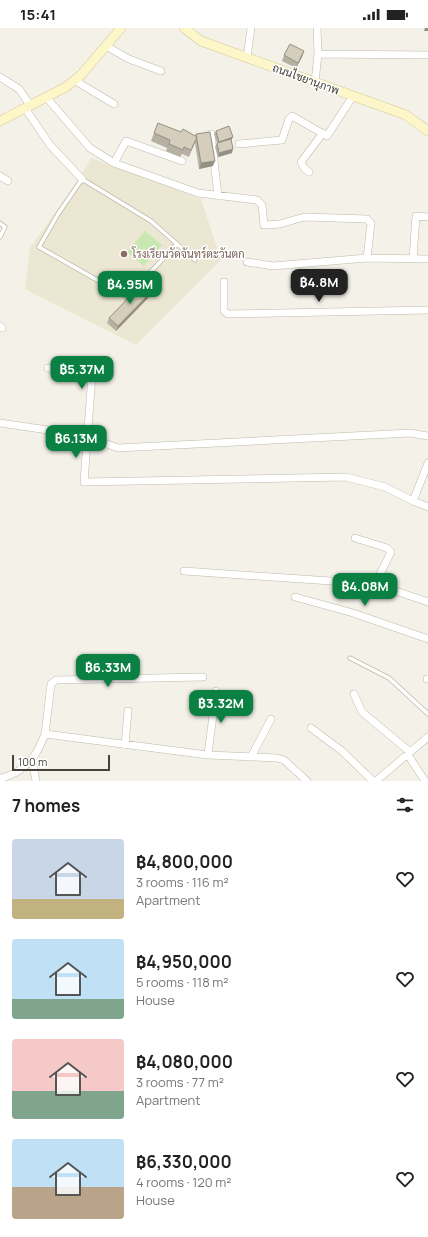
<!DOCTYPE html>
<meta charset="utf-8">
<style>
:root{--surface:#fff;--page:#f2f2f2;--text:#222;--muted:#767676;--accent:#0b8043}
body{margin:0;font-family:Manrope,Sarabun,sans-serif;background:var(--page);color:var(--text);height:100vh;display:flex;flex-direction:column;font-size:15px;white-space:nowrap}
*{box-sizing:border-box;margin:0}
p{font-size:13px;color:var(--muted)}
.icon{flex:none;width:22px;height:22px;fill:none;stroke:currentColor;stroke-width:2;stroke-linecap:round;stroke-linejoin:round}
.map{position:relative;height:753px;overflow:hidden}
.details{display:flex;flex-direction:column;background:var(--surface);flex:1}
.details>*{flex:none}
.scale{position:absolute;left:12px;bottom:10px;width:98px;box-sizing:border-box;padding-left:4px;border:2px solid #464237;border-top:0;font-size:11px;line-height:14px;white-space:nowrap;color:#464237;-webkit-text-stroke:3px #fff;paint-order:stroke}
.price{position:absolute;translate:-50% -34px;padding:0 9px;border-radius:8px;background:var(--accent);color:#fff;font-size:13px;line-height:26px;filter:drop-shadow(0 1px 2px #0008)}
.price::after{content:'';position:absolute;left:50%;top:24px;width:12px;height:9px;margin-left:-6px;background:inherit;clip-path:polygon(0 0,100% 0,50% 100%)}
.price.active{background:#222;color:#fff}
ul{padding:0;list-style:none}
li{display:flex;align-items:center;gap:12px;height:100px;padding:0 12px}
li span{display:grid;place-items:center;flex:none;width:112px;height:80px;border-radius:4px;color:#555}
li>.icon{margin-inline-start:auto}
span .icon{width:48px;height:48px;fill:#fffc;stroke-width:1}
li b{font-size:17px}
h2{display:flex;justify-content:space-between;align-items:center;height:48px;padding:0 12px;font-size:17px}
.status{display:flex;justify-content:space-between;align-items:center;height:28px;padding:0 20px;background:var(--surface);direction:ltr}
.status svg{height:11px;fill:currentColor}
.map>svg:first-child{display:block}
.education{fill:#ece7d2}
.garden{fill:#c9e7b1}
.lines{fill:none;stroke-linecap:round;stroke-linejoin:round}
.lane-casing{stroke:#bfbaaa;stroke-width:5}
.street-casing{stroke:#bfbaaa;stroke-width:8}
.secondary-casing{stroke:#d2c999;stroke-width:10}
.lane{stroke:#fff;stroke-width:3.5}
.street{stroke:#fff;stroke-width:7}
.secondary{stroke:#fdf6c8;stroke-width:9}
.wall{fill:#b7b1a3}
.shaded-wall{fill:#959084}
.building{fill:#d5cebd;stroke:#959084}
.education-dot{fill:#8d6e63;stroke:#fff;stroke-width:1.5}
.labels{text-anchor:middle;stroke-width:3;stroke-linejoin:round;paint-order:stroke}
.street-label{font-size:11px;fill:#464237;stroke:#fff}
.education-label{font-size:11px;fill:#785e54;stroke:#fff;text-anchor:start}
</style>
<div class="status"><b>15:41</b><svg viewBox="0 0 49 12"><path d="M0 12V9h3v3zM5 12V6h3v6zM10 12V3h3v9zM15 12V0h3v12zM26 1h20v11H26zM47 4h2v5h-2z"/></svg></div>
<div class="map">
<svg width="428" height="753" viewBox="0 0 428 753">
<rect width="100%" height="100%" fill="#f3f1e8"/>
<!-- education -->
<path class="education" d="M91,130L201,171L221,232L136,317L25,261L30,220L77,154Z"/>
<!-- garden -->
<path class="garden" d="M145,203L162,217L144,238L127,224Z"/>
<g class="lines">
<!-- lane casing -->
<g class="lane-casing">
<path id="lane" d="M82,151L151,193L177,216L127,269L39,219L58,186Z
M0,195L5,199L0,209
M177,216L195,232
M350,630L389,650L428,686"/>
</g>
<!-- street casing -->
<g class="street-casing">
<path id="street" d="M106,18L129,31L161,43
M318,26L428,27
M247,29L251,0
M0,49L19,61L30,77
M74,52L114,76
M315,54L318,26L317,0
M46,69L90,120L114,135L198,165L257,172L262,177L264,197L280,196L304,189L367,191L371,195L367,230
M25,80L50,117L82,151
M211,106L218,168
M239,116L282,112L289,91L292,88L327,108L353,68
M114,135L126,113L182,133
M309,144L304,140L301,134L323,105
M0,148L8,153
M413,230L416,188L428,189
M247,234L273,238L367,230L428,231
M224,254V283L228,286L428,282
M0,298L2,300
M48,340L89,344L92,347L84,454L346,449L385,459L413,473
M0,395L82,407L118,420L410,405L428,408
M428,435L413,473L428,479
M355,510L387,520L391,524L375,556
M184,543L375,556L428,574
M295,569L353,585L428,611
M427,651H428
M354,666L362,684L410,724
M311,700L342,723L373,753
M45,706L51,656L56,652L203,649
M125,717L128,683
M208,727L216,663
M408,727L425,753
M251,729L271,691
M32,732L36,753
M0,750C6,750 9,747 15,745C32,735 38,724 45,706L208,727L277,730L284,732L307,753
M376,753L428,709"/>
</g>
<!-- secondary casing -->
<g class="secondary-casing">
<path id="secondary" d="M184,0L201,13L406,87L428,103
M0,93L66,59L81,47L121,0"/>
</g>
<!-- lane -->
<use href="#lane" class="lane"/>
<!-- street -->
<use href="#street" class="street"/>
<!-- secondary -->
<use href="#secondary" class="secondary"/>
</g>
<!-- wall -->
<path class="wall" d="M304,23L302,29L296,40L282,33L284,27Z
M216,103L231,113L232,125L218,129L215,119L217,115L214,106Z
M181,104L195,108L196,106L213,138L199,141L195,115L189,129L182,126L180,129L166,123L167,120L151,113L154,105Z
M149,269L116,303L107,295L109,290Z"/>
<!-- shaded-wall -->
<path class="shaded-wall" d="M425,0H428V3H424Z
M304,23L302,29L296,40L298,35Z
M233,109L231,113L218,117L219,114Z
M233,121L232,125L218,129L219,125Z
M215,133L213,138L199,141L201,135Z
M151,264L149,269L116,303L118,298Z"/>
<!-- building -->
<path class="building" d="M290,16L304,23L298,35L284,27Z
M158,95L181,104L183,101L197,109L191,122L184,119L183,122L169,116L170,112L154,105Z
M229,98L233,109L219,114L216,103Z
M210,104L215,133L201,135L196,106Z
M231,111L233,121L219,125L217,115Z
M142,256L151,264L118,298L109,290Z"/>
<!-- markers -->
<circle class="education-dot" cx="124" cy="226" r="4"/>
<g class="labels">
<!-- street labels -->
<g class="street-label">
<text transform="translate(306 51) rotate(20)" y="4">ถนนไชยานุภาพ</text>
</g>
<!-- education labels -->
<g class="education-label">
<text x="132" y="230">โรงเรียนวัดจันทร์ตะวันตก</text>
</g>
</g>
</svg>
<div class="scale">100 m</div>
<b class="price active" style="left:319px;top:275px">฿4.8M</b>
<b class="price" style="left:130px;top:277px">฿4.95M</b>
<b class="price" style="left:82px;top:362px">฿5.37M</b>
<b class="price" style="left:76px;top:431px">฿6.13M</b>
<b class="price" style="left:365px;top:579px">฿4.08M</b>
<b class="price" style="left:108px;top:660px">฿6.33M</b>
<b class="price" style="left:221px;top:696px">฿3.32M</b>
</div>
<section class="details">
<h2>7 homes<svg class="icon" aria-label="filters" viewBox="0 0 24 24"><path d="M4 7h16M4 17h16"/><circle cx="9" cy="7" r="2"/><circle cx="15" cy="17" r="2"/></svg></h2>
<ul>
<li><span style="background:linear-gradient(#c9d6e8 75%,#c2b280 0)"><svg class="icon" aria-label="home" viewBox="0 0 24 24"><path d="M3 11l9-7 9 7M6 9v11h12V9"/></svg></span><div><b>฿4,800,000</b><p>3 rooms · 116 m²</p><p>Apartment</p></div><svg class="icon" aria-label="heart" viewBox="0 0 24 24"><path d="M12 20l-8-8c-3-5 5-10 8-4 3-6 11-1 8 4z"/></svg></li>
<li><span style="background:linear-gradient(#bfe0f5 75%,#7fa58c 0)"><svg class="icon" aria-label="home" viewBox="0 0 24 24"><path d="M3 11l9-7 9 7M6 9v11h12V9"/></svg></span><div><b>฿4,950,000</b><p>5 rooms · 118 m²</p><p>House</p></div><svg class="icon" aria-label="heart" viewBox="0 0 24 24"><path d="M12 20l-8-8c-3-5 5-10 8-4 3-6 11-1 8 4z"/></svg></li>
<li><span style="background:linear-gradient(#f6c9c9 65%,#7fa58c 0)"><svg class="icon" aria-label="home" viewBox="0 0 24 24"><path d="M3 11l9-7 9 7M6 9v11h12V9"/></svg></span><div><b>฿4,080,000</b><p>3 rooms · 77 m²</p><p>Apartment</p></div><svg class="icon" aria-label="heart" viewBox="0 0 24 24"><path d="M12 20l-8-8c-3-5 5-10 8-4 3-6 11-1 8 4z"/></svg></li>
<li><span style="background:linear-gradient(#bfe0f5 60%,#b9a48a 0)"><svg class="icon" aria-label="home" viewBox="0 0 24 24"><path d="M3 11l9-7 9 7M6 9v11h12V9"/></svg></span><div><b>฿6,330,000</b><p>4 rooms · 120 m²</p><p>House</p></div><svg class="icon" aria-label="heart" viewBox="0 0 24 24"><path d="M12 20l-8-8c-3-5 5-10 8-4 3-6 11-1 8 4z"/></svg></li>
</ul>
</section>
